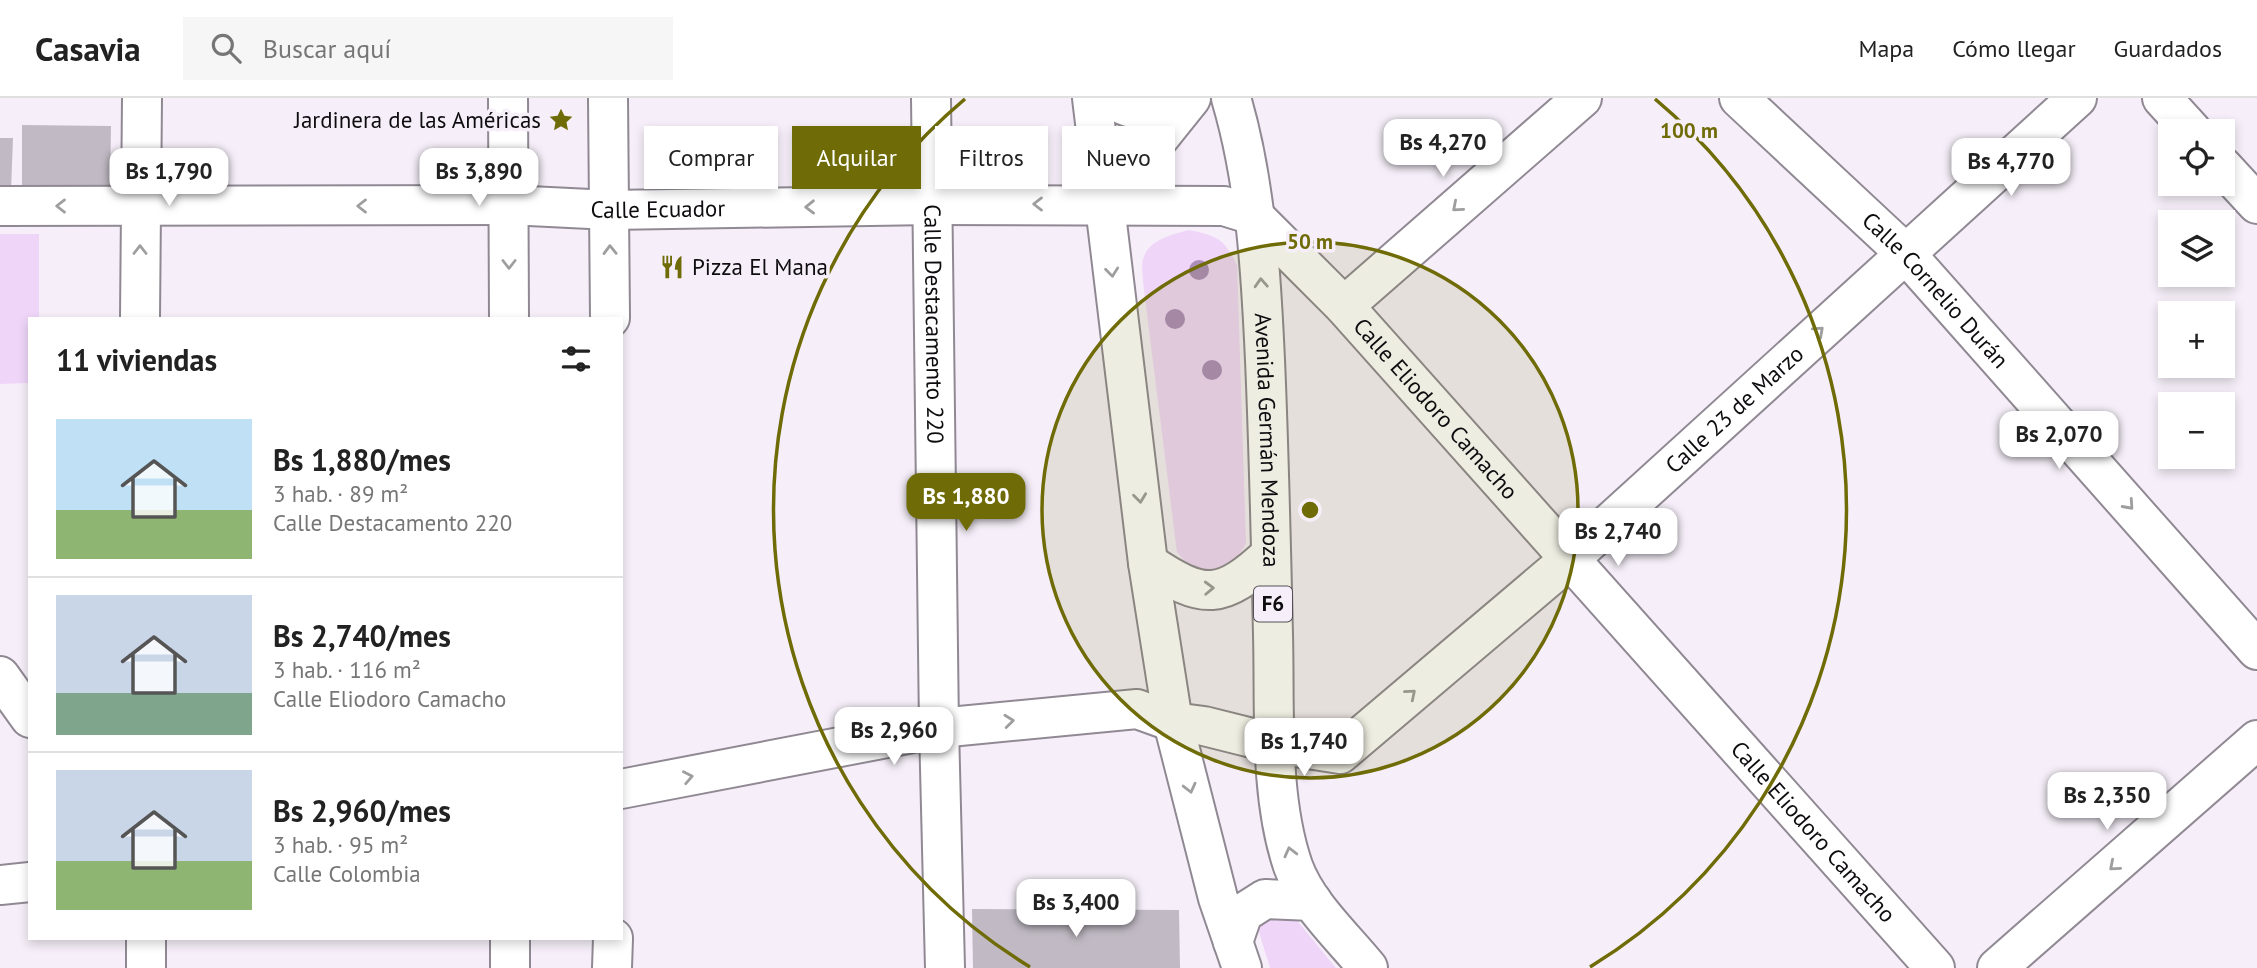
<!DOCTYPE html>
<html lang="es">
<meta charset="utf-8">
<style>
:root{--surface:#fff;--page:#f6f6f6;--text:#222;--muted:#767676;--line:#e0e0e0;--accent:#6f6b06}
body{margin:0;font-family:"PT Sans",sans-serif;background:var(--page);color:var(--text);height:100vh;display:flex;flex-direction:column;font-size:26px;white-space:nowrap}
*{box-sizing:border-box;margin:0}
p{font-size:23px;color:var(--muted)}
.icon{flex:none;width:38px;height:38px;fill:none;stroke:currentColor;stroke-width:2;stroke-linecap:round;stroke-linejoin:round}
.map{position:relative;flex:1;overflow:hidden}
.details{position:absolute;left:28px;top:219px;width:595px;height:623px;display:flex;flex-direction:column;background:var(--surface);border-radius:0px;box-shadow:0 4px 10px #0003}
.details>*{flex:none}
.top-card{position:absolute;left:644px;top:28px;width:665px;height:63px;display:flex;gap:14px}
.controls{position:absolute;left:2158px;top:21px;display:grid;gap:14px}
.controls a{display:grid;place-items:center;width:77px;height:77px;border-radius:0px;background:var(--surface);box-shadow:0 4px 10px #0003;font-size:35px}
.price{position:absolute;translate:-50% -60px;padding:0 16px;border-radius:14px;background:#fff;color:#222;font-size:23px;line-height:46px;filter:drop-shadow(0 2px 4px #0008)}
.price::after{content:'';position:absolute;left:50%;top:42px;width:21px;height:16px;margin-left:-10px;background:inherit;clip-path:polygon(0 0,100% 0,50% 100%)}
.price.active{background:var(--accent);color:#fff}
ul{padding:0;list-style:none}
li{display:flex;align-items:center;gap:21px;height:175px;padding:0 28px}
li+li{border-top:2px solid var(--line)}
li span{display:grid;place-items:center;flex:none;width:196px;height:140px;border-radius:0px;color:#555}
li>.icon{margin-inline-start:auto}
span .icon{width:84px;height:84px;fill:#fffc;stroke-width:1}
li b{font-size:30px}
h2{display:flex;justify-content:space-between;align-items:center;height:84px;padding:0 28px;font-size:30px}
.pill{padding:0 24px;border-radius:0px;background:var(--surface);box-shadow:0 4px 10px #0003;font-size:24px;line-height:63px}
.pill.active{background:var(--accent);color:#fff}
header{display:flex;align-items:center;gap:42px;box-sizing:border-box;height:98px;padding:0 35px;background:var(--surface);border-bottom:2px solid var(--line)}
header strong{font-size:33px}
nav{display:flex;gap:38px;margin-inline-start:auto;font-size:24px}
.search{width:490px;height:63px;background:var(--page);display:flex;align-items:center;gap:18px;box-sizing:border-box;padding:0 24px;border-radius:0px;color:var(--muted);font-size:26px}
.map>svg:first-child{display:block}
.green{fill:#efd6f9}
.building{fill:#c1bac4}
.lines{fill:none;stroke-linecap:round;stroke-linejoin:round}
.minor-casing{stroke:#908993;stroke-width:42}
.secondary-casing{stroke:#908993;stroke-width:42}
.trunk-casing{stroke:#908993;stroke-width:42}
.minor{stroke:#fff;stroke-width:38}
.secondary{stroke:#fff;stroke-width:38}
.trunk{stroke:#fff;stroke-width:38}
.tree{fill:#ad8db9}
.oneway{stroke:#9f9e9f}
.ring{fill:none;stroke:#6f6b06;stroke-width:3.5}
.labels{text-anchor:middle;stroke-width:7;stroke-linejoin:round;paint-order:stroke}
.shield{fill:#f6eff9;stroke:#545056;stroke-width:2}
.shield-label{font-size:21px;font-weight:bold;fill:#0f0c10}
.poi-label{font-size:23px;fill:#0f0c10;stroke:#f6eff9;text-anchor:end}
.street-label{font-size:23px;fill:#0f0c10;stroke:#f6eff9}
.centre{fill:#6f6b06;stroke:#f6eff9;stroke-width:3.5}
.ring-label{font-size:21px;text-anchor:middle;font-weight:bold;fill:#6f6b06;stroke:#f6eff9;stroke-width:7;stroke-linejoin:round;paint-order:stroke}
</style>
<header>
<strong>Casavia</strong>
<div class="search"><svg class="icon" aria-label="search" viewBox="0 0 24 24"><circle cx="10" cy="10" r="6"/><path d="M15 15l6 6"/></svg>Buscar aquí</div>
<nav><a>Mapa</a><a>Cómo llegar</a><a>Guardados</a></nav>
</header>
<div class="map">
<svg width="2257" height="870" viewBox="0 0 2257 870">
<rect width="100%" height="100%" fill="#f6eff9"/>
<!-- green -->
<path class="green" d="M1189,132C1217,138 1224,140 1237,167L1246,446L1233,466L1216,474L1188,467L1177,454L1143,184C1143,177 1141,167 1143,161C1148,142 1173,136 1189,132Z
M0,136H39V220H30V285L0,286Z
M1286,809L1336,870H1270L1258,831L1259,816Z"/>
<!-- building -->
<path class="building" d="M22,27L111,28L110,95L22,94Z
M0,40H13L11,93L0,92Z
M972,811L1179,812L1180,870H973Z"/>
<g class="lines">
<!-- minor casing -->
<g class="minor-casing">
<g id="minor">
<path id="s1" d="M931,0L939,630L945,870"/>
<path id="s2" d="M1739,0L1905,155L2257,552"/>
<path d="M2162,0L2192,33"/>
<path d="M2222,68L2257,106"/>
<path d="M1106,106L1191,0"/>
<path id="s3" d="M0,108L509,107L610,112L932,107L1224,108L1253,117L1344,208L1935,870"/>
<path d="M1344,208L1582,0"/>
<path d="M140,220L142,0"/>
<path d="M0,578L30,620"/>
<path id="s4" d="M621,691L939,630L1137,611L1173,624L1204,628L1276,646L1340,656L1570,461L2077,0"/>
<path d="M0,787L30,784"/>
<path d="M146,870V840"/>
<path d="M1997,870L2257,642"/>
</g>
</g>
<!-- secondary casing -->
<g class="secondary-casing">
<path id="secondary" d="M508,0L509,220
M608,0L610,220
M510,870V840
M612,870L613,840"/>
</g>
<!-- trunk casing -->
<g class="trunk-casing">
<g id="trunk">
<path d="M1092,0L1148,465L1173,624L1218,800L1242,870"/>
<path d="M1111,0C1138,19 1160,12 1189,2"/>
<path id="s5" d="M1231,0C1256,84 1261,175 1265,262C1269,354 1271,445 1273,537C1275,611 1269,698 1293,768C1307,807 1343,839 1368,870"/>
<path d="M1148,465C1204,503 1222,502 1271,456"/>
<path d="M1233,844L1243,815L1265,801L1312,803"/>
</g>
</g>
<!-- minor -->
<use href="#minor" class="minor"/>
<!-- secondary -->
<use href="#secondary" class="secondary"/>
<!-- trunk -->
<use href="#trunk" class="trunk"/>
</g>
<!-- trees -->
<g class="tree">
<circle cx="1199" cy="172" r="10"/>
<circle cx="1175" cy="221" r="10"/>
<circle cx="1212" cy="272" r="10"/>
</g>
<!-- one-way arrows -->
<defs><path id="oneway-chevron" d="M-2-3.5L2.5 0L-2 3.5" fill="none" stroke-width="1.6" stroke-linecap="round" stroke-linejoin="round" transform="scale(1.75)"/></defs>
<g class="oneway">
<use href="#oneway-chevron" transform="translate(1038 106) rotate(180)"/>
<use href="#oneway-chevron" transform="translate(61 108) rotate(-180)"/>
<use href="#oneway-chevron" transform="translate(362 108) rotate(180)"/>
<use href="#oneway-chevron" transform="translate(810 109) rotate(179)"/>
<use href="#oneway-chevron" transform="translate(1457 109) rotate(139)"/>
<use href="#oneway-chevron" transform="translate(140 152) rotate(-90)"/>
<use href="#oneway-chevron" transform="translate(610 152) rotate(-91)"/>
<use href="#oneway-chevron" transform="translate(509 166) rotate(90)"/>
<use href="#oneway-chevron" transform="translate(1112 174) rotate(84)"/>
<use href="#oneway-chevron" transform="translate(1261 185) rotate(-93)"/>
<use href="#oneway-chevron" transform="translate(1819 233) rotate(-42)"/>
<use href="#oneway-chevron" transform="translate(1140 400) rotate(83)"/>
<use href="#oneway-chevron" transform="translate(2129 407) rotate(48)"/>
<use href="#oneway-chevron" transform="translate(1209 490) rotate(-2)"/>
<use href="#oneway-chevron" transform="translate(1411 596) rotate(-40)"/>
<use href="#oneway-chevron" transform="translate(1009 623) rotate(-6)"/>
<use href="#oneway-chevron" transform="translate(688 679) rotate(-11)"/>
<use href="#oneway-chevron" transform="translate(1190 690) rotate(76)"/>
<use href="#oneway-chevron" transform="translate(1290 754) rotate(-104)"/>
<use href="#oneway-chevron" transform="translate(2114 768) rotate(139)"/>
</g>
<!-- distance rings -->
<circle cx="1310" cy="412" r="268" fill="#6f6b06" fill-opacity=".12"/>
<g class="ring">
<circle cx="1310" cy="412" r="268"/>
<path d="M1030 869A536 536 0 0 1 965 1M1655 1A536 536 0 0 1 1590 869"/>
</g>
<!-- icons -->
<defs>
<g id="sight-bare" transform="scale(1.89)"><path d="M0-6L1.8-2.2L6-1.7L2.9 1.2L3.7 5.4L0 3.3L-3.7 5.4L-2.9 1.2L-6-1.7L-1.8-2.2Z" fill="#6f6b06" stroke="#f6eff9" stroke-width="2.5" paint-order="stroke"/></g>
<g id="restaurant-bare" transform="scale(1.89)"><path d="M-5-6h1v4h1v-4h1v4h1v-4h1v5L-1.5 .5V6h-2V.5L-5-1ZM5-6V6H3V1.5H1.5Q1.5-4 5-6Z" fill="#6f6b06" stroke="#f6eff9" stroke-width="2.5" paint-order="stroke"/></g>
</defs>
<g fill-rule="evenodd">
<use href="#sight-bare" x="561" y="22"/>
<use href="#restaurant-bare" x="672" y="169"/>
</g>
<g class="labels">
<!-- shield labels -->
<rect class="shield" x="1254" y="488.5" width="38" height="35" rx="5"/>
<g class="shield-label">
<text x="1273" y="513">F6</text>
</g>
<!-- poi labels -->
<g class="poi-label">
<text x="541" y="30">Jardinera de las Américas</text>
<text x="692" y="177" text-anchor="start">Pizza El Mana</text>
</g>
<!-- street labels -->
<g class="street-label">
<text dy="8" stroke="none"><textPath href="#s3" startOffset="658">Calle Ecuador</textPath></text>
<text dy="8" stroke="none"><textPath href="#s2" startOffset="275">Calle Cornelio Durán</textPath></text>
<text dy="8" stroke="none"><textPath href="#s1" startOffset="226">Calle Destacamento 220</textPath></text>
<text dy="8" stroke="none"><textPath href="#s3" startOffset="1521">Calle Eliodoro Camacho</textPath></text>
<text dy="8" stroke="none"><textPath href="#s4" startOffset="1255">Calle 23 de Marzo</textPath></text>
<text dy="8" stroke="none"><textPath href="#s5" startOffset="345">Avenida Germán Mendoza</textPath></text>
<text dy="8" stroke="none"><textPath href="#s3" startOffset="2088">Calle Eliodoro Camacho</textPath></text>
</g>
</g>
<circle cx="1310" cy="412" r="10" class="centre"/>
<g class="ring-label">
<text x="1689" y="40">100 m</text>
<text x="1310" y="151">50 m</text>
</g>
</svg>
<div class="controls">
<a><svg class="icon" aria-label="locate" viewBox="0 0 24 24"><circle cx="12" cy="12" r="6"/><path d="M12 2v4M12 18v4M2 12h4M18 12h4"/></svg></a>
<a><svg class="icon" aria-label="layers" viewBox="0 0 24 24"><path d="M12 4l9 5-9 5-9-5zM3 14l9 5 9-5"/></svg></a>
<a>+</a>
<a>−</a>
</div>
<b class="price" style="left:1443px;top:81px">Bs 4,270</b>
<b class="price" style="left:2011px;top:100px">Bs 4,770</b>
<b class="price" style="left:169px;top:110px">Bs 1,790</b>
<b class="price" style="left:479px;top:110px">Bs 3,890</b>
<b class="price" style="left:2059px;top:373px">Bs 2,070</b>
<b class="price active" style="left:966px;top:435px">Bs 1,880</b>
<b class="price" style="left:1618px;top:470px">Bs 2,740</b>
<b class="price" style="left:894px;top:669px">Bs 2,960</b>
<b class="price" style="left:1304px;top:680px">Bs 1,740</b>
<b class="price" style="left:2107px;top:734px">Bs 2,350</b>
<b class="price" style="left:1076px;top:841px">Bs 3,400</b>
<div class="top-card">
<a class="pill">Comprar</a>
<a class="pill active">Alquilar</a>
<a class="pill">Filtros</a>
<a class="pill">Nuevo</a>
</div>
<section class="details">
<h2>11 viviendas<svg class="icon" aria-label="filters" viewBox="0 0 24 24"><path d="M4 7h16M4 17h16"/><circle cx="9" cy="7" r="2"/><circle cx="15" cy="17" r="2"/></svg></h2>
<ul>
<li><span style="background:linear-gradient(#bfe0f5 65%,#8fb573 0)"><svg class="icon" aria-label="home" viewBox="0 0 24 24"><path d="M3 11l9-7 9 7M6 9v11h12V9"/></svg></span><div><b>Bs 1,880/mes</b><p>3 hab. · 89 m²</p><p>Calle Destacamento 220</p></div></li>
<li><span style="background:linear-gradient(#c9d6e8 70%,#7fa58c 0)"><svg class="icon" aria-label="home" viewBox="0 0 24 24"><path d="M3 11l9-7 9 7M6 9v11h12V9"/></svg></span><div><b>Bs 2,740/mes</b><p>3 hab. · 116 m²</p><p>Calle Eliodoro Camacho</p></div></li>
<li><span style="background:linear-gradient(#c9d6e8 65%,#8fb573 0)"><svg class="icon" aria-label="home" viewBox="0 0 24 24"><path d="M3 11l9-7 9 7M6 9v11h12V9"/></svg></span><div><b>Bs 2,960/mes</b><p>3 hab. · 95 m²</p><p>Calle Colombia</p></div></li>
</ul>
</section>
</div>
